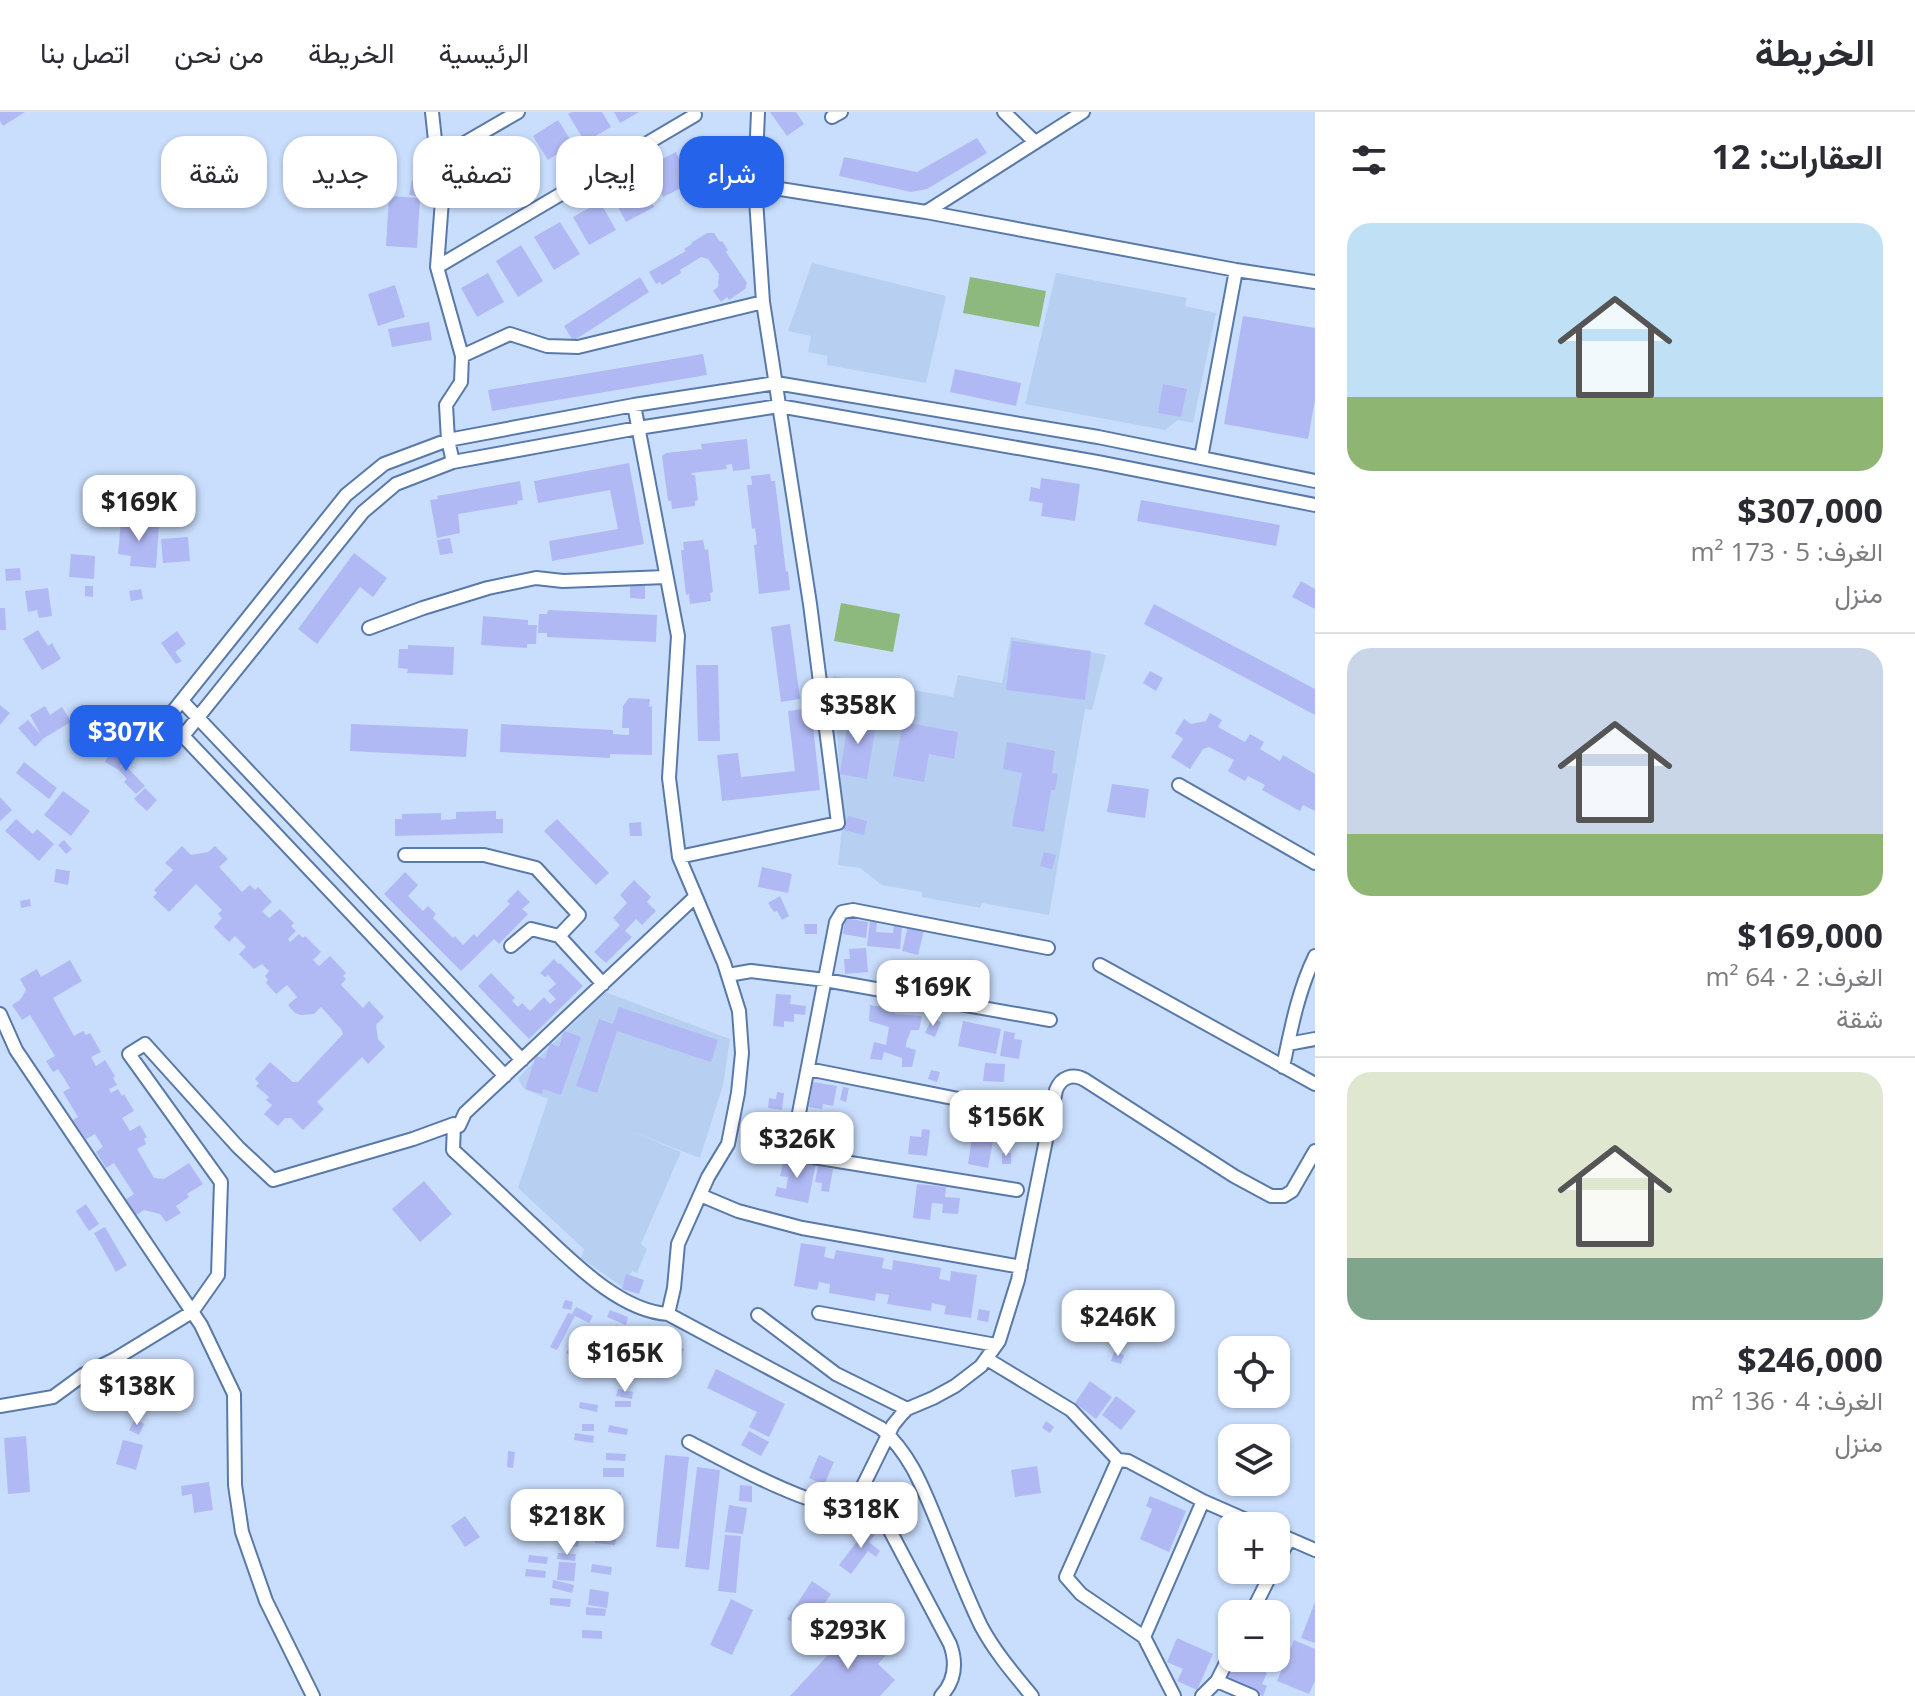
<!DOCTYPE html>
<html lang="ar">
<meta charset="utf-8">
<style>
:root{--surface:#fff;--page:#f7f7f7;--text:#2b2b33;--muted:#7c7c81;--line:#e1e1e2;--accent:#2563eb}
body{margin:0;font-family:"Open Sans",Vazirmatn,sans-serif;background:var(--page);color:var(--text);direction:rtl;height:100vh;display:flex;flex-direction:column;font-size:30px;white-space:nowrap}
*{box-sizing:border-box;margin:0}
p{font-size:26px;color:var(--muted)}
.icon{flex:none;width:44px;height:44px;fill:none;stroke:currentColor;stroke-width:2;stroke-linecap:round;stroke-linejoin:round}
.map{position:relative;flex:1;overflow:hidden;direction:ltr}
.panel{display:flex;flex-direction:column;background:var(--surface);width:600px}
.panel>*{flex:none}
.banner{position:absolute;left:24px;top:24px;width:760px;height:72px;direction:rtl;display:flex;gap:16px}
.tools{position:absolute;left:1218px;top:1224px;display:grid;gap:16px}
.tools a{display:grid;place-items:center;width:72px;height:72px;border-radius:16px;background:var(--surface);box-shadow:0 2px 6px #0004;font-size:40px}
.price{position:absolute;translate:-50% -68px;padding:0 18px;border-radius:16px;background:#fff;color:#222;font-size:26px;line-height:52px;filter:drop-shadow(0 2px 4px #0008)}
.price::after{content:'';position:absolute;left:50%;top:48px;width:24px;height:18px;margin-left:-12px;background:inherit;clip-path:polygon(0 0,100% 0,50% 100%)}
.price.on{background:var(--accent);color:#fff}
ul{padding:0;list-style:none}
li{display:grid;align-content:center;gap:16px;height:424px;padding:0 32px}
li+li{border-top:2px solid var(--line)}
li span{display:grid;place-items:center;height:248px;border-radius:24px;color:#555}
li>.icon{margin-inline-start:auto}
span .icon{width:144px;height:144px;fill:#fffc;stroke-width:1}
li b{font-size:34px}
h2{display:flex;justify-content:space-between;align-items:center;height:96px;padding:0 32px;font-size:34px}
.chip{padding:0 28px;border-radius:24px;background:var(--surface);box-shadow:0 2px 6px #0004;font-size:28px;line-height:72px}
.chip.on{background:var(--accent);color:#fff}
header{display:flex;align-items:center;gap:48px;box-sizing:border-box;height:112px;padding:0 40px;background:var(--surface);border-bottom:2px solid var(--line)}
header strong{font-size:38px}
nav{display:flex;gap:44px;margin-inline-start:auto;font-size:28px}
main{display:flex;flex:1;min-height:0}
.map>svg:first-child{display:block}
.built{fill:#b7cff1}
.green{fill:#8db97e}
.building{fill:#b0b9f4}
.lines{fill:none;stroke-linecap:round;stroke-linejoin:round}
.street-casing{stroke:#5979a8;stroke-width:16}
.street{stroke:#fff;stroke-width:12}
</style>
<header>
<strong>الخريطة</strong>
<nav><a>الرئيسية</a><a>الخريطة</a><a>من نحن</a><a>اتصل بنا</a></nav>
</header>
<main>
<section class="panel">
<h2>العقارات: 12<svg class="icon" aria-label="filters" viewBox="0 0 24 24"><path d="M4 7h16M4 17h16"/><circle cx="9" cy="7" r="2"/><circle cx="15" cy="17" r="2"/></svg></h2>
<ul>
<li><span style="background:linear-gradient(#bfe0f5 70%,#8fb573 0)"><svg class="icon" aria-label="home" viewBox="0 0 24 24"><path d="M3 11l9-7 9 7M6 9v11h12V9"/></svg></span><div><b>$307,000</b><p>الغرف: 5 · 173 m²</p><p>منزل</p></div></li>
<li><span style="background:linear-gradient(#c9d6e8 75%,#8fb573 0)"><svg class="icon" aria-label="home" viewBox="0 0 24 24"><path d="M3 11l9-7 9 7M6 9v11h12V9"/></svg></span><div><b>$169,000</b><p>الغرف: 2 · 64 m²</p><p>شقة</p></div></li>
<li><span style="background:linear-gradient(#dfe7d0 75%,#7fa58c 0)"><svg class="icon" aria-label="home" viewBox="0 0 24 24"><path d="M3 11l9-7 9 7M6 9v11h12V9"/></svg></span><div><b>$246,000</b><p>الغرف: 4 · 136 m²</p><p>منزل</p></div></li>
</ul>
</section>
<div class="map">
<svg width="1315" height="1584" viewBox="0 0 1315 1584">
<rect width="100%" height="100%" fill="#c9defd"/>
<!-- built -->
<path class="built" d="M812,151L946,184L926,271L827,253V244L808,240L811,224L788,219Z
M1056,161L1187,186L1185,194L1216,201L1193,311L1178,308L1165,318L1025,292Z
M1011,525L1106,543L1092,598L1085,597L1049,803L982,791L980,796L922,785V780L882,773L860,756L838,753L843,706L833,564L953,585L958,563L1002,571Z
M605,880L730,927L723,973L700,1046L628,1018L681,1040L641,1132L647,1137L637,1161L632,1159L624,1176L581,1146L584,1137L518,1076L548,987L523,976L518,966Z"/>
<!-- green -->
<path class="green" d="M970,165L1046,179L1039,215L963,201Z
M841,491L900,502L893,540L834,529Z"/>
<!-- building -->
<path class="building" d="M0,0H25L3,14L0,9Z
M572,0H602L611,15L585,30L568,2Z
M614,0H639L620,11Z
M770,0H796L804,12L787,24Z
M558,8L573,32L548,48L533,24Z
M977,26L987,41L927,77L911,80L839,64L844,45L917,60Z
M522,27L540,57L512,74L495,43Z
M676,40L691,71L663,85L648,54Z
M488,51L504,80L475,96L459,66Z
M637,65L654,95L626,110L610,80Z
M412,68L429,70L427,85L409,83Z
M389,84L420,86L417,136L386,134Z
M600,90L616,118L589,133L573,105Z
M560,110L580,142L554,158L534,125Z
M707,121H714L720,130L722,129L728,138L726,140L747,171L745,177L729,188L727,185L721,190L713,179L718,175L719,162L708,147L701,145L680,158L681,161L662,173L660,170L656,172L649,160L686,139L684,137L692,132L691,131Z
M521,133L543,169L518,185L496,149Z
M488,161L504,190L477,205L461,176Z
M640,165L649,180L573,229L564,214Z
M395,173L405,205L378,214L368,182Z
M1243,204L1315,216V288L1308,327L1224,312Z
M429,210L432,228L392,235L388,217Z
M703,242L707,263L492,299L488,278Z
M955,257L1021,271L1016,294L950,280Z
M1163,272L1187,277L1181,305L1158,301Z
M747,327L750,357L733,359L732,352L726,353L727,357L691,361L692,363H695L698,388L695,389V394L672,397L671,389H668L662,344L666,341L702,337L701,332Z
M629,351L644,432L552,449L549,429L618,417L610,378L538,391L534,369Z
M770,362L771,369H775L786,460L788,459L790,478L759,482L754,433L757,432L755,416L752,417L747,373H752L751,364Z
M1041,366L1080,372L1075,409L1041,404L1043,391L1029,389L1031,375L1040,377Z
M520,369L523,388L517,389L518,392L458,402L460,421L437,426L430,388L438,387L437,384Z
M1141,388L1280,413L1276,434L1137,409Z
M121,409L159,412L156,456L130,454L131,444L118,442Z
M188,425L190,449L163,451L161,427Z
M450,426L453,441L440,443L437,428Z
M703,428L705,438L708,437L713,480L710,481L711,489L690,492L689,482L686,483L681,438H684L683,430Z
M354,441L387,466L373,485L360,475L317,532L298,517Z
M71,442L95,444L94,467L69,465Z
M20,456L21,468L6,469L5,457Z
M1301,469L1315,477V497L1292,485Z
M630,473L645,474V487L630,486Z
M85,474H93V485L85,484Z
M48,476L52,504L39,506L37,498L28,500L25,479Z
M141,477L143,487L131,489L129,479Z
M1154,492L1315,577V603L1144,512Z
M0,496H5L6,518H0Z
M548,498L657,503L656,530L547,525V521H538L539,502H547Z
M483,504L528,508V513H537L536,532H527V536L481,533Z
M790,512L800,587L781,590L771,515Z
M38,518L48,534L52,531L61,547L42,558L23,527Z
M177,519L186,532L175,540L182,549L176,552L161,531Z
M1012,529L1091,539L1085,588L1006,578Z
M408,533L454,535L453,563L407,561L408,557L398,556L399,537H408Z
M696,553H718L720,629H698Z
M1150,559L1163,566L1156,579L1143,571Z
M629,586L650,587L649,595L652,594V643L610,642V646L500,640L501,612L613,618V622L629,623V616H622L623,594Z
M0,593L10,601L0,613Z
M45,594L50,603L62,595L71,610L44,626L35,635L18,616L28,608L41,623L30,603Z
M811,596L820,678L722,689L717,643L738,641L741,665L795,659L788,599Z
M1210,601L1222,608L1218,615L1245,630L1250,622L1264,630L1260,637L1280,649L1283,643L1315,662V699L1303,693L1300,699L1262,678L1265,673L1248,664L1245,669L1228,659L1234,648L1209,635L1203,637L1190,657L1171,645L1183,627L1175,621L1184,607L1191,612L1206,609Z
M849,602L877,606L867,667L840,662Z
M903,610L958,620L954,647L929,642L924,670L893,664Z
M351,612L468,617L466,645L350,639Z
M1007,630L1055,639L1052,661L1058,662L1055,678H1051L1044,720L1012,714L1022,661L1003,657Z
M110,641L124,649L119,657L124,652L145,674L136,682L124,670L127,667L119,658L105,650Z
M24,650L57,676L49,687L16,661Z
M1112,672L1149,677L1145,706L1107,700Z
M145,676L157,688L147,699L134,687Z
M63,679L90,699L71,724L44,703Z
M0,685L12,698L0,709Z
M496,699V707H503V721L395,724V707H402V702L441,701V708L456,707V700Z
M848,704L867,709L864,723L844,718Z
M16,707L33,722L37,717L54,732L39,749L5,719Z
M557,707L609,761L596,773L544,719Z
M641,710L642,724H630L629,711Z
M64,728L72,737L66,742L58,733Z
M182,734L191,743L208,740L215,734L228,747L219,755L242,780L250,773L255,778L258,775L272,790L262,799L269,806L280,797L294,811L291,814L296,819L288,827L290,830L299,822L303,826L305,824L321,840L313,848L319,854L330,844L346,861L343,864L346,867L341,873L363,896L369,889L384,905L376,913L378,927L385,935L368,952L362,945L317,990L324,997L303,1018L291,1006H285L278,1014L264,1002L272,993L266,988L269,985L256,974L259,971L255,967L270,950L293,970H298L343,922L341,917L321,895L314,902L301,903L295,901L288,893L297,885L287,873L276,882L266,871L268,868L265,864L269,859L262,852L254,857L239,842L246,835L235,824L229,830L214,815L222,806L218,802L222,798L196,772L169,800L153,785L157,781L154,778L173,758L165,751Z
M1044,740L1056,743L1052,757L1040,754Z
M762,755L792,762L788,781L758,775Z
M56,757L70,759L68,773L54,770Z
M405,760L418,773L408,784L423,799L428,794L436,802L433,806L453,826L455,824L463,833L474,822L477,825L510,792L507,789L518,778L530,790L522,797L528,802L499,832L494,827L461,859L384,782Z
M634,768L651,785L647,790L656,799L642,813L636,807L625,819L632,825L606,851L594,840L620,813L613,806L627,791L620,783Z
M780,784L789,804L782,808L777,799L774,800L768,791Z
M30,787L31,794L21,796L20,789Z
M845,806L868,810L866,826L843,822Z
M870,809L877,810L876,820L893,821L894,813L902,814L900,837L867,834Z
M804,812H817V822H805Z
M908,814L924,818L918,843L902,839Z
M866,836L868,860L845,862L844,847H850L849,837Z
M554,847L558,852L560,851L583,874L529,927L478,874L491,861L515,886L512,889L518,895L522,891L530,899L544,885L550,892L556,887L548,879L556,872L548,863L545,865L540,861Z
M70,848L82,869L53,886L74,924L83,919L86,923L90,921L101,940L91,945L96,954L105,948L115,964L113,966L117,973L109,977L111,981L118,977L122,984L124,982L134,999L122,1006L130,1019L140,1013L147,1025L144,1027L146,1032L137,1037L154,1066L164,1067L189,1051L203,1072L187,1082L189,1085L176,1094L181,1101L166,1110L160,1102L144,1098L132,1106L122,1090L134,1082L114,1051L106,1056L96,1040L103,1035L95,1022L86,1027L73,1008L78,1005L63,980L70,976L58,957L53,960L46,949L55,944L30,903L22,908L12,893L20,888L26,878L20,867L37,857L41,865Z
M877,867L894,870L892,878L876,875Z
M776,882L791,883L790,892L806,894L805,903L794,902V910L784,909V915L773,914Z
M870,893L895,897V902L922,904L919,918H911L906,931V935L916,938L912,955H902V946L884,940L882,948L870,947L874,930L886,933L889,915L869,909Z
M619,895L718,928L711,950L617,919L597,981L576,974L599,907L613,912Z
M932,906L941,910L935,925L925,921Z
M963,909L1001,917L996,942L958,934Z
M564,919L581,925L561,983L543,977L542,982L525,977L536,944L545,947L550,931L559,935Z
M1004,919L1015,921L1014,927L1022,928L1019,947L1000,944Z
M985,951L1005,952L1004,970L983,969Z
M931,958L940,960L937,970L928,967Z
M813,970L837,974L833,994L823,992L822,997L809,995Z
M843,975L849,976L846,990L840,988Z
M777,980L784,981L782,998L768,996L769,986L776,987Z
M922,1017L930,1018L927,1044L908,1042L910,1024L921,1025Z
M972,1026L993,1029L988,1056L968,1052Z
M1002,1041H1011V1052H1002Z
M784,1047L816,1051L808,1091L775,1084L777,1075L786,1077L788,1065L780,1064Z
M818,1054L833,1057L829,1080L821,1079L822,1071L815,1070Z
M424,1069L452,1102L420,1130L392,1097Z
M917,1072L946,1075L945,1085L960,1086L958,1102L942,1101L943,1092L932,1091L930,1108L913,1106Z
M86,1092L99,1112L89,1119L76,1099Z
M105,1115L127,1153L116,1160L94,1121Z
M801,1131L826,1135L824,1145L834,1147L836,1138L884,1146L882,1156L892,1158L893,1148L941,1156L939,1167L950,1169L951,1159L977,1163L971,1206L944,1202L946,1194L932,1191L931,1199L887,1192L889,1183L876,1181L875,1189L829,1181L830,1172L819,1170L817,1178L794,1174Z
M626,1162L644,1168L639,1182L622,1177Z
M565,1188L573,1190L571,1198L562,1196Z
M576,1195L593,1204L589,1211L575,1204L557,1238L550,1235L568,1201L572,1202Z
M979,1197L990,1199L988,1210L977,1208Z
M610,1198L628,1205L626,1213L607,1205Z
M616,1213L622,1215L615,1233L608,1230Z
M576,1225L583,1230L573,1246L566,1241Z
M666,1228L684,1237L676,1254L657,1245Z
M1114,1240L1124,1243L1121,1252L1111,1249Z
M716,1257L785,1292L769,1325L749,1315L757,1300L707,1276Z
M1090,1269L1112,1285L1096,1307L1075,1291Z
M618,1277L633,1280L632,1287L616,1284Z
M1116,1284L1136,1299L1121,1318L1102,1303Z
M615,1289H631V1295H615Z
M580,1290L598,1293L597,1300L579,1296Z
M135,1307L144,1312L139,1323L129,1318Z
M1046,1309L1054,1315L1050,1321L1042,1316Z
M582,1312H594V1319H582Z
M609,1313L628,1317L627,1323L608,1320Z
M749,1319L769,1330L761,1344L741,1333Z
M575,1321L594,1324L593,1331L574,1328Z
M26,1324L30,1380L8,1382L4,1326Z
M123,1328L143,1333L136,1358L116,1352Z
M508,1339L515,1340L513,1356L507,1355Z
M606,1341L626,1342L625,1349L606,1348Z
M665,1343L689,1345L679,1437L656,1435Z
M819,1343L834,1350L824,1373L809,1366Z
M1037,1354L1041,1381L1015,1385L1011,1358Z
M697,1355L720,1358L709,1458L685,1455Z
M603,1356H624V1365H603Z
M209,1370L213,1398L194,1401L192,1382L182,1384L181,1374Z
M740,1373L752,1374V1390L739,1389Z
M602,1379L621,1380L620,1389L602,1387Z
M1150,1384L1186,1399L1169,1440L1140,1427L1152,1397L1146,1394Z
M729,1393L747,1396L743,1422L725,1420Z
M599,1394H618V1401H599Z
M528,1398L548,1400V1407L528,1406Z
M562,1403L582,1405L581,1412L562,1410Z
M465,1404L480,1425L465,1435L451,1414Z
M601,1409L617,1410L616,1418L601,1417Z
M871,1411L879,1417L869,1430L880,1439L876,1445L868,1439L851,1462L839,1453Z
M526,1413L546,1415L545,1422L525,1420Z
M596,1423L616,1425L615,1433L595,1431Z
M725,1423L741,1424L736,1481L718,1479Z
M561,1425L579,1428L578,1435L560,1432Z
M558,1441L576,1442L575,1449L557,1447Z
M529,1443L548,1445L547,1452L528,1450Z
M559,1450L576,1451L574,1469L557,1468Z
M592,1452L612,1455L611,1463L591,1460Z
M526,1457L546,1459L545,1466L525,1464Z
M553,1468L574,1473L572,1481L552,1476Z
M812,1469L831,1482L805,1519L787,1507Z
M590,1477L609,1480L607,1496L588,1493Z
M550,1486L571,1487L570,1495L550,1493Z
M731,1487L753,1498L732,1543L710,1533Z
M1315,1490V1531L1301,1526Z
M586,1495L606,1497L605,1504L586,1503Z
M854,1515L885,1544L878,1552L895,1568L880,1584H790Z
M582,1518L602,1519V1527L582,1526Z
M1177,1526L1213,1542L1197,1578L1177,1569L1183,1557L1167,1550Z
M1294,1528L1315,1537V1569L1309,1582L1277,1569Z
M1236,1546L1267,1561L1262,1572L1267,1574L1263,1584L1226,1567Z"/>
<g class="lines">
<!-- street casing -->
<g class="street-casing">
<path id="street" d="M432,0L437,47L443,75L437,155L462,244L461,270L446,293L448,328L453,350
M1004,0L1035,30
M832,5L841,0
M437,47L518,0
M755,73L926,100L1236,158L1315,170
M926,100L1083,0
M437,155L695,3
M462,244L510,222L547,234L578,235L763,190
M634,293L678,524L669,666L679,745L724,851L739,899L742,941L738,981L728,1032L708,1065L678,1132L674,1176L668,1202L881,1316C909,1341 921,1371 935,1405C950,1441 964,1479 981,1514C995,1540 1013,1561 1032,1584
M1201,346L1236,158
M369,516L423,496L488,476L536,466L563,469L666,465
M182,589L522,948
M183,624L363,400L396,372L453,350L638,316L779,294L1097,350L1315,393
M1179,673L1315,751
M405,743H484L536,756L579,803L559,824L603,872
M679,745L838,711L810,492L763,190L755,73L758,0
M511,834L531,817L559,824
M1100,853L1315,972
M728,863L751,859L825,868L1050,908
M0,902L16,938L201,1213L234,1282L235,1373L242,1420L266,1489L313,1584
M1288,932L1315,927
M1283,955C1291,917 1298,879 1315,844
M808,957L1028,1001
M505,964L167,607L346,383L384,352L448,328L634,293L776,271L1098,325L1315,369
M1017,1078L801,1043L795,1040L793,1032L836,810L842,800L853,798L1048,836
M700,1083L738,1099L802,1116L1021,1155
M819,1201L996,1233
M668,1202C617,1199 567,1144 531,1111C505,1086 479,1062 453,1038L454,1012L459,1014L465,1001L695,785
M758,1203L836,1262L907,1297
M987,1247L1071,1298L1118,1348L1128,1349L1203,1389L1260,1414
M0,1294L53,1285L83,1263L115,1247L192,1200L218,1163L221,1070L129,942L145,932L238,1035L273,1068L413,1027L454,1012
M689,1330C718,1345 817,1400 844,1393C851,1391 855,1387 859,1382L893,1313L902,1302L907,1297L933,1286L955,1274L981,1254L999,1229L1018,1168L1056,978C1061,965 1073,961 1085,968L1234,1064L1271,1084H1284L1292,1079L1315,1039
M1118,1348L1066,1465L1081,1482L1144,1525L1174,1584
M859,1382L887,1413L950,1532C957,1551 955,1569 941,1584
M1276,1421L1315,1438
M1276,1453L1289,1427
M1251,1502L1273,1458
M1144,1525L1203,1389
M1217,1569L1252,1584
M1202,1584L1217,1569L1232,1539"/>
</g>
<!-- street -->
<use href="#street" class="street"/>
</g>
</svg>
<div class="tools">
<a><svg class="icon" aria-label="locate" viewBox="0 0 24 24"><circle cx="12" cy="12" r="6"/><path d="M12 2v4M12 18v4M2 12h4M18 12h4"/></svg></a>
<a><svg class="icon" aria-label="layers" viewBox="0 0 24 24"><path d="M12 4l9 5-9 5-9-5zM3 14l9 5 9-5"/></svg></a>
<a>+</a>
<a>−</a>
</div>
<b class="price" style="left:139px;top:431px">$169K</b>
<b class="price" style="left:858px;top:634px">$358K</b>
<b class="price on" style="left:126px;top:661px">$307K</b>
<b class="price" style="left:933px;top:916px">$169K</b>
<b class="price" style="left:1006px;top:1046px">$156K</b>
<b class="price" style="left:797px;top:1068px">$326K</b>
<b class="price" style="left:1118px;top:1246px">$246K</b>
<b class="price" style="left:625px;top:1282px">$165K</b>
<b class="price" style="left:137px;top:1315px">$138K</b>
<b class="price" style="left:861px;top:1438px">$318K</b>
<b class="price" style="left:567px;top:1445px">$218K</b>
<b class="price" style="left:848px;top:1559px">$293K</b>
<div class="banner">
<a class="chip on">شراء</a>
<a class="chip">إيجار</a>
<a class="chip">تصفية</a>
<a class="chip">جديد</a>
<a class="chip">شقة</a>
</div>
</div>
</main>
